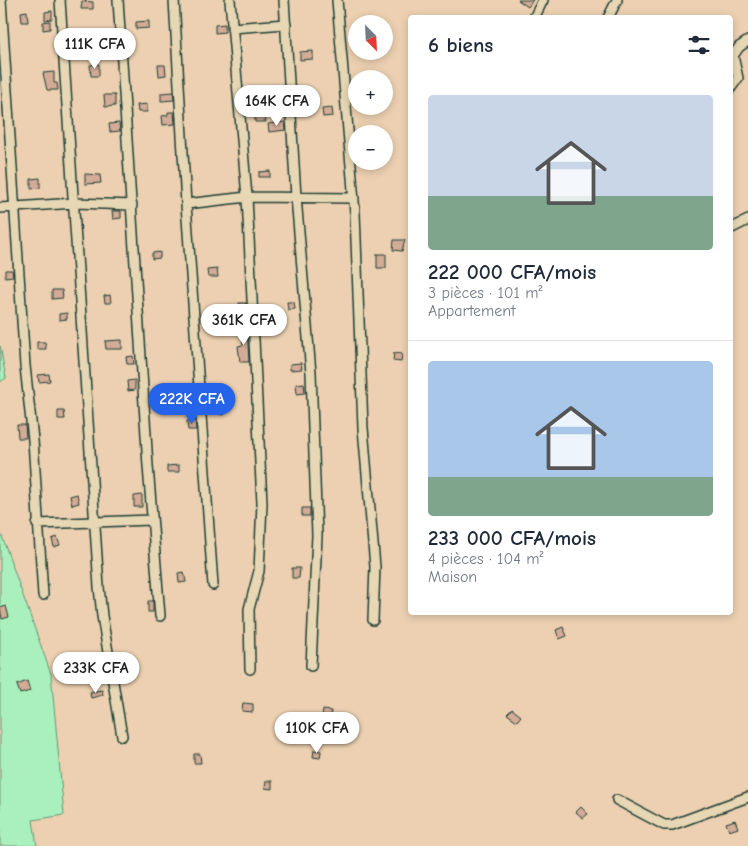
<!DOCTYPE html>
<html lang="fr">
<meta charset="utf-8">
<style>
:root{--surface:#fff;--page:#f6f6f7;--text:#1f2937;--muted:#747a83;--line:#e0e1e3;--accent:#2563eb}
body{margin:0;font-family:"Comic Neue",sans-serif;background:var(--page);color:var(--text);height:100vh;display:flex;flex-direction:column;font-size:19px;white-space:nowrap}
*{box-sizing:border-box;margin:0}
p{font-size:16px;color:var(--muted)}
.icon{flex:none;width:28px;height:28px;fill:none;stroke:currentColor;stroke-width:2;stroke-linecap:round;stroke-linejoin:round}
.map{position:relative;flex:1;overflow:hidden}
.side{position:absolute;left:408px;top:15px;width:325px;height:600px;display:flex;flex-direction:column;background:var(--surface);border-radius:5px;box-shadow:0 2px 8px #0003}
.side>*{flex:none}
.needle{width:32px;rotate:156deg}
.buttons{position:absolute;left:348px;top:15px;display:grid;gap:10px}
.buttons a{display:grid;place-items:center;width:45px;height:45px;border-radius:50%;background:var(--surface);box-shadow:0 2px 8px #0003;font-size:25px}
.price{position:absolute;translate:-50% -42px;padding:0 11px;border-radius:18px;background:#fff;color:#222;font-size:16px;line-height:32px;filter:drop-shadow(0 1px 2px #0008)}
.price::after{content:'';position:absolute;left:50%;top:30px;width:15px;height:11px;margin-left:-8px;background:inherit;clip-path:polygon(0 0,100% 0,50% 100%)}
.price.on{background:var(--accent);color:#fff}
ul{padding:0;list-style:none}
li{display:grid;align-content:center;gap:10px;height:265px;padding:0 20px}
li+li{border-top:1px solid var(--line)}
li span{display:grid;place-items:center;height:155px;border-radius:5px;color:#555}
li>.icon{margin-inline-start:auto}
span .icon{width:90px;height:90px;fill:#fffc;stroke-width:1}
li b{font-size:21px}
h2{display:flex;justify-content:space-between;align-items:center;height:60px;padding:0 20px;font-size:21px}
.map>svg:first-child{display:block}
.green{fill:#a9f0bc;stroke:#649678}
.building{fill:#d4ab97;stroke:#1f3d34}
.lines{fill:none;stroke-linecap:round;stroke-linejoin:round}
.street-casing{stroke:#1f3d34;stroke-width:12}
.street{stroke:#e8d7b4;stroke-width:9}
</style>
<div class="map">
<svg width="748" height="846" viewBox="0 0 748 846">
<rect width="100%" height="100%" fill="#ecd0b1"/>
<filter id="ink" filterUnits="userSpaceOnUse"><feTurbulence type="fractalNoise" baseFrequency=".02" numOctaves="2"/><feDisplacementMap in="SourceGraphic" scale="10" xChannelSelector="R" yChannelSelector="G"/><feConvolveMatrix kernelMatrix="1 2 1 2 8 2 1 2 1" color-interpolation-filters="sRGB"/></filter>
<g filter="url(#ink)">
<!-- green -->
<path class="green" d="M0,346L6,378L0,382Z
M0,531L51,674L64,815L33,820L37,846H0Z"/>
<!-- building -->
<path class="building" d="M518,0H533L528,7Z
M82,1L93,2V9H81Z
M27,11L28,22H22L21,12Z
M52,11V19L45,20V12Z
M50,21V29L43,30V22Z
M149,21V28L136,29V22Z
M225,24V32L215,33V25Z
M97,45L98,52H90V46Z
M313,51V59L300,60V52Z
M99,64V76H91L90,65Z
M158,65H165L166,75L159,76Z
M54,72V83H57L58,90H47L43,73Z
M173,92L174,100L161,101V93Z
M104,95H115V106L105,107Z
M147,104V112H138L137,105Z
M332,108L333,116L323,117L322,109Z
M168,112H174L175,124L163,125L162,116L168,115Z
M265,114L266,122H255V115Z
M285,122L286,130L269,132L268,124Z
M119,123L120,131L110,132L109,124Z
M270,171V177H259V172Z
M85,174L100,175L101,183L85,184Z
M40,178V188L31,189V179Z
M112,211H121V218L113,219Z
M394,240H405L402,251L393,250Z
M160,252V258L152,259V253Z
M377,254H386V268H377Z
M217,269L218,277H208L207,270Z
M5,270H12L13,276L5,277Z
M52,290H62L63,298L52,299Z
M110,295L111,303H105L104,296Z
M287,302H294L295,309L288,310Z
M239,303H246V313L240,314Z
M67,313V319L59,320V314Z
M247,326L249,362H240L238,346L243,345L241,327Z
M122,340V349H106L105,341Z
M37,342H45L46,349H37Z
M394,353L402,354L401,362L393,361Z
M133,356L134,364H127L126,357Z
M301,363L302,369L290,370V364Z
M49,374L50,381L39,382L38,375Z
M135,380V390L128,391L127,381Z
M304,383L305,393L297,394L296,384Z
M221,397H226L224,415L219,414Z
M58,411H64L65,419H58Z
M195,420L196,430H188L187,421Z
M17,425H25L26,438H18Z
M179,465V472H167V466Z
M77,494L79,503L72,505L70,496Z
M142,495V507H134V496Z
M302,508H310V516H302Z
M57,537L60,545L54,547L52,539Z
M292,568H300L299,578H292Z
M184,572L186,582L179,583L178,573Z
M148,601H153V612H148Z
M6,606L9,617L2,619L0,608Z
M563,627L567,636L559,639L556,630Z
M27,681L30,691L20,694L17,685Z
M102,690L103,695L91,698L90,692Z
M243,703L253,704V712L242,711Z
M512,709L521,716L517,721L507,714Z
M323,710L331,711L330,719L322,718Z
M314,750L321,751L320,758L313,757Z
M194,754H200L201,763H194Z
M266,781H272V789L265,788Z
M581,807L588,814L583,818L576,812Z
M735,820L738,828L729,831L726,823Z"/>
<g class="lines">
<!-- street casing -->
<g class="street-casing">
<path id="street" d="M1,0L25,366L33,440L43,595
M60,0L99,587L102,616L122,736
M118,0L148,466L160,616
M174,0L186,204L213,585
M230,0L247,197L262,503L259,571L249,609L250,669
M284,0L296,197L311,373L317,535L311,666
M337,0L355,213L363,428L375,567L373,620
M534,18L543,0
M608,18L617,0
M232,28L286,24
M730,89L738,78L733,56L739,47L748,41
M186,204L247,197L354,198
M0,208L75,203L132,205
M730,229L748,220
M37,524L152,520
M617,800L664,825H672L748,797"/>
</g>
<!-- street -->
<use href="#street" class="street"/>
</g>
</g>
</svg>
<div class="buttons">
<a><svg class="needle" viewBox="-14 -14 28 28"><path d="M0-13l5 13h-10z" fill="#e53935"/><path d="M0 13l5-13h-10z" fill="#747a83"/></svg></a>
<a>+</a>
<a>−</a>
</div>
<b class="price" style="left:95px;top:70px">111K CFA</b>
<b class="price" style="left:277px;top:127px">164K CFA</b>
<b class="price" style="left:244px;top:346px">361K CFA</b>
<b class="price on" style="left:192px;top:425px">222K CFA</b>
<b class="price" style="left:96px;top:694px">233K CFA</b>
<b class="price" style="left:317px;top:754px">110K CFA</b>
<section class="side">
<h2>6 biens<svg class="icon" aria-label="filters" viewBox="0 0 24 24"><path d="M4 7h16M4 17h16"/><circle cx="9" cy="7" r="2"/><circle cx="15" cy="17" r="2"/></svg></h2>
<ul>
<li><span style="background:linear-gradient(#c9d6e8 65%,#7fa58c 0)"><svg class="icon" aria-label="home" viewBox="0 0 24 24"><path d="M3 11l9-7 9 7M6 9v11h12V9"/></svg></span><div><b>222 000 CFA/mois</b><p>3 pièces · 101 m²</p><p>Appartement</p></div></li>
<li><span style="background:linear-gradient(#a9c7e8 75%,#7fa58c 0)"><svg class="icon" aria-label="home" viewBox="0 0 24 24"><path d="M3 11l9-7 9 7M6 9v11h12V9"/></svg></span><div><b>233 000 CFA/mois</b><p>4 pièces · 104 m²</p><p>Maison</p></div></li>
</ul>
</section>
</div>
